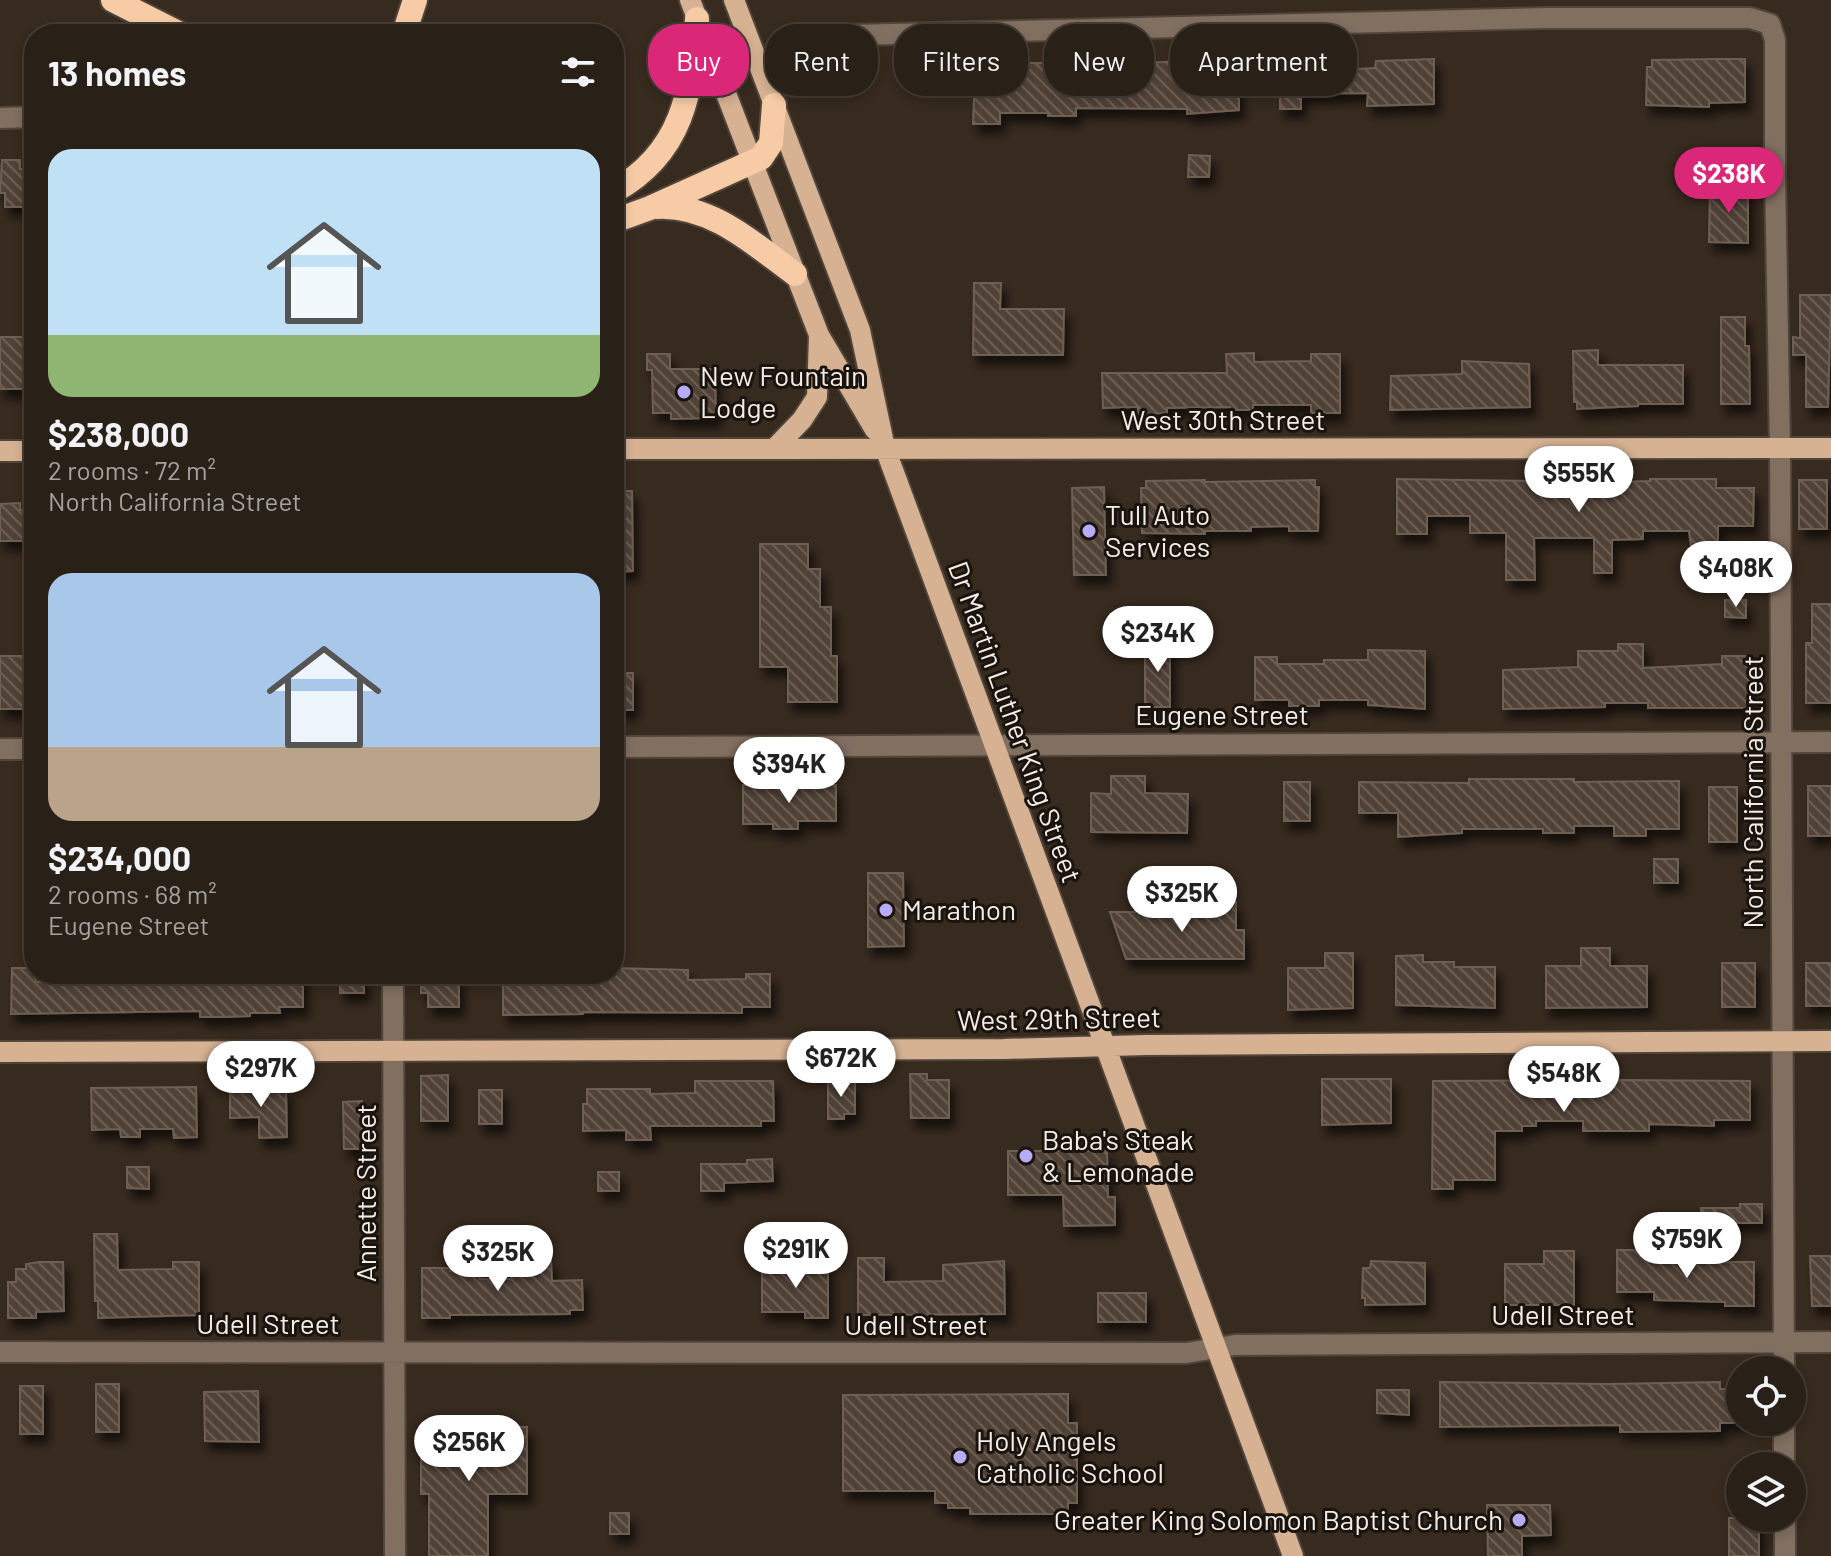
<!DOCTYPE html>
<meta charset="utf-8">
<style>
:root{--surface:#292017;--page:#312820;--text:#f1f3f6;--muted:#a5a3a1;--line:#453e36;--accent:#db2777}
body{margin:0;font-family:Barlow,sans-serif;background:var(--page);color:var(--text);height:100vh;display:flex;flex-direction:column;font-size:30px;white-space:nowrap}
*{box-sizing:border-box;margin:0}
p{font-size:26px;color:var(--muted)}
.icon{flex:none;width:44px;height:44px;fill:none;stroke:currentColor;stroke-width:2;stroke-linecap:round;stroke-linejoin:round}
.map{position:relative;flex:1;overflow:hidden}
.sheet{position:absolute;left:24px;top:24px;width:600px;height:960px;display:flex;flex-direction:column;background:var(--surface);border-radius:32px;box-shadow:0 4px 12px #0003,0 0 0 2px var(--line)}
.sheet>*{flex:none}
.banner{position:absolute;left:648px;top:24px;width:760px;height:72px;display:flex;gap:16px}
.fabs{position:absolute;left:1726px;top:1356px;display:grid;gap:16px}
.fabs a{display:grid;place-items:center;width:80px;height:80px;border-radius:50%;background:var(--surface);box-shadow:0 4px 12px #0003,0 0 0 2px var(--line);font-size:40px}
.price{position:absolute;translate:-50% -68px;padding:0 18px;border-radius:28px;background:#fff;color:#222;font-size:26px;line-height:52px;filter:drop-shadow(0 2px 4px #0008)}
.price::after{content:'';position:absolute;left:50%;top:48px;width:24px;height:18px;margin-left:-12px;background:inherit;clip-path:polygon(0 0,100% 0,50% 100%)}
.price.active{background:var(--accent);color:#fff}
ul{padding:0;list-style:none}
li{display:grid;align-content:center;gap:16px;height:424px;padding:0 24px}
li span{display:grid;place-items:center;height:248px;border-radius:24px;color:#555}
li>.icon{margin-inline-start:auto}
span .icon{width:144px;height:144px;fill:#fffc;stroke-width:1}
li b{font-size:34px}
h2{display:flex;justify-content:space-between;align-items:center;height:96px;padding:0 24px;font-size:34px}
.tag{padding:0 28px;border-radius:32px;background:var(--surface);box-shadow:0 4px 12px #0003,0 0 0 2px var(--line);font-size:28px;line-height:72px}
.tag.active{background:var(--accent);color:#fff}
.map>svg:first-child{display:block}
.building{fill:url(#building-back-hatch);stroke:#6e5f53;stroke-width:2;filter:url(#shadow)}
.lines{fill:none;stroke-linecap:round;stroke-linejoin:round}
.minor-casing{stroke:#51453b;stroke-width:24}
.major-casing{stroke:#51453b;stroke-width:24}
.highway-casing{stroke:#51453b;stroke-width:28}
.minor{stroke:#816f60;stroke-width:20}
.major{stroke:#d6b192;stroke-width:20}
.highway{stroke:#f7cba5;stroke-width:24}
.poi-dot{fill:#b8abf7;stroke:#1a140f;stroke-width:3}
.labels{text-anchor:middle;stroke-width:6;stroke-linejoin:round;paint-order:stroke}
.poi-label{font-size:28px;fill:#f4ece4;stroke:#1a140f;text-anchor:start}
.street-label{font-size:28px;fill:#f4ece4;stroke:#1a140f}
</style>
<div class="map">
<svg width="1831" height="1556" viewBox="0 0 1831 1556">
<defs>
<pattern id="building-back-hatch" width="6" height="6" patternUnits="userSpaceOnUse" patternTransform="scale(2)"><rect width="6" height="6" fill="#514337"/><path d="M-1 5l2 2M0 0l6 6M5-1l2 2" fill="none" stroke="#6b5e54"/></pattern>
<filter id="shadow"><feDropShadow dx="5" dy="9" stdDeviation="4" flood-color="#0009"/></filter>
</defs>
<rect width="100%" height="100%" fill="#372a1f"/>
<!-- building -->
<path class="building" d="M1434,59V104L1367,106L1368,93L1301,94V109H1280V78H1322V62H1340V70L1375,68L1376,61Z
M1717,59H1745V102L1709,103V107L1646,105L1647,67H1652V60Z
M1179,61V64L1204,63L1207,72L1239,71V110L1187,114V109L1076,108V116H1048V113H1000V124H973L975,71H1012V63H1076V67Z
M1189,155L1210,156L1209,177H1188Z
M2,160H20V169H24V176H29V192H23V207H5V193H0Z
M1710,188H1748V243L1709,242Z
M974,283H1001L1000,309H1064L1063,355H973Z
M1800,295H1831L1828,407H1806V355H1793V337L1800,338Z
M1721,317H1745V346H1749L1750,404H1721Z
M0,337H34V389H0Z
M1598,350V365H1683V404H1638V406L1577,409V402H1574L1573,351Z
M1254,353V362L1311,361V354H1340V413H1311V405H1253V410H1230V407L1167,408V413L1138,414V407L1103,408L1102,373H1227L1226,354Z
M647,354H670V369H715L716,418L671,419V413H653L652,370H647Z
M1462,361L1529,364L1530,407L1390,410L1391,376L1462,374Z
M1397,479L1537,481V484L1568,483V487L1614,486V482L1650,481V479H1716V488H1754L1753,526H1718V576H1695L1689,531H1643V539L1612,540V573H1594V538H1534L1535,580H1506V533H1470V516H1427V534H1397Z
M1205,480V482L1315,480V487H1319L1318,531H1289V526L1251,527V531H1205V534L1142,533L1141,488H1146V481Z
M1799,480H1827V529H1799Z
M1104,487L1106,575H1074L1072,488Z
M614,491H632L633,571L614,572Z
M20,503V510H34V541H0V504Z
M760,544H808V569H820V607H831V656H837V702H788V667H760Z
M1725,600H1746V618L1725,617Z
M1812,604H1831V703H1806V643H1812Z
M1145,640H1170V707H1145Z
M1618,644H1643V668L1722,664V656H1750V708H1648V703H1605V707L1503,709V670L1578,667V651H1618Z
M1368,650L1425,651V709L1368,705V700H1319V706H1289V700H1255V657H1277V664H1324V660H1368Z
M0,656H23V709H0Z
M614,673H633V710H614Z
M1111,776H1145V793L1188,794L1187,833L1091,832V793L1111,794Z
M1469,779H1574V782L1679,781V829H1646V836H1614V826H1574V833H1543V829H1462V833L1398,837V813H1359V782L1469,783Z
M1284,782H1310V821H1284Z
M743,785H836V821H798V829H773V824H743Z
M1808,786H1831V836H1808Z
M1709,787H1737V842H1709Z
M1654,859H1678V883H1654Z
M868,873H903L904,946L868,947Z
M1199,902H1236V930H1244V959H1126L1110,912H1199Z
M1581,948H1610V966H1647V1007L1546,1008V966H1581Z
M1325,953H1353V1008L1288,1010V968H1325Z
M1423,955V962H1454V967H1495V1008L1396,1005V956Z
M1722,963H1755V1007H1722Z
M1806,963H1831V1006H1806Z
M12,968H34L36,982H68V978H92V974H303V1007H279L280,1013H250V1016L225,1017H200V1011L11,1014Z
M614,968L688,970V980L746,979V974H770V1007H742V1013L583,1012V1014L503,1015V982H529V974H614Z
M340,974H364V993H340Z
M421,974H459V1007H428V993H421Z
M910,1074H927V1080H949V1118H911Z
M448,1075V1121H421V1076Z
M1322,1079H1391V1123L1322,1125Z
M1618,1080L1750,1081V1120H1714V1126L1649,1124V1131H1583V1121H1536V1126H1522V1131H1495V1180H1453V1189H1432L1433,1081Z
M695,1081H773L774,1121H761V1126H650L651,1140H626V1130L583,1131V1104H587V1089H650V1094L695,1093Z
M828,1081H855V1114H844V1119H828Z
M230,1084H252V1090L286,1089L287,1137L259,1138V1117L230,1118Z
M196,1087L197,1137L174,1138L173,1129H140V1137H121L120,1129L92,1130L91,1088Z
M479,1090H502V1124H479Z
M362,1101L363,1149H344L343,1102Z
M1008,1151H1107L1108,1197H1115V1225L1064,1226L1063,1195H1008Z
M772,1159L773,1181L724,1183V1191H701V1164H747V1160Z
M127,1167H149V1189L127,1188Z
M598,1172H619V1191H598Z
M1740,1204H1762V1223H1721V1229H1701V1208H1740Z
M94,1234H117L118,1270L173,1269V1262H199V1315L98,1318V1301H95Z
M1617,1250H1647V1262H1754V1306H1725V1302L1654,1300V1292H1617Z
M1544,1251H1574V1305H1505V1264H1544Z
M1810,1256H1831V1306H1812Z
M858,1258H884V1282L943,1281V1265L1004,1261L1005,1314L858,1315Z
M529,1261H551L552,1281L582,1280L583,1310H570V1314L450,1315V1318H422V1268H450V1271H480V1279H512L511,1272H529Z
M1371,1261L1425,1263V1304L1365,1305V1298H1362L1363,1268H1370Z
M39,1262H63L64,1311L36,1312V1318H8V1282H16V1269H26V1264Z
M762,1266H828V1318H805V1312H762Z
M1098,1293H1146V1322H1098Z
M1440,1382L1608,1384L1720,1382V1389H1740V1423H1720V1431L1620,1432V1425L1440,1427Z
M96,1384H119V1432H96Z
M20,1386H43V1434H20Z
M1377,1390H1409V1415L1377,1413Z
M258,1391L259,1442L205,1441L204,1392Z
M1068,1394V1423H1077V1503H1068V1514H970V1508H948V1503H935V1491H843V1395Z
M472,1427H527V1494H488V1556H429V1494H421V1429Z
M1487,1505H1550L1551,1535L1522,1536V1556H1488Z
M610,1513H629V1534H610Z
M1729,1518H1759V1556H1729Z"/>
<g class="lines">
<!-- minor casing -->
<g class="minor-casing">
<path id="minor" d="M850,35L1548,18H1750L1770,24L1775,40V175L1780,448L1784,1370
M0,118L34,117
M614,747L1831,742
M0,749H34
M393,974L395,1556
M0,1352L1186,1353L1235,1345L1831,1342
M1784,1422V1466
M1785,1518V1556"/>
</g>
<!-- major casing -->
<g class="major-casing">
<path id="major" d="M690,0L819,335L875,430
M734,0L860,330L885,448L1293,1556
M775,448L802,420L817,397L819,335
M614,449L1831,448
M0,451H34
M0,1052L1004,1049L1146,1045L1831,1041"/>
</g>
<!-- highway casing -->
<g class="highway-casing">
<path id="highway" d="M113,0L180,34
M404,34L415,0
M614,191C683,153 692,91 697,19
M657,207C711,204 754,244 795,274
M614,221L650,208L761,158L771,143L774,105"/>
</g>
<!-- minor -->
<use href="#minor" class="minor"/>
<!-- major -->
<use href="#major" class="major"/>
<!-- highway -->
<use href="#highway" class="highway"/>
</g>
<!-- markers -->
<g class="poi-dot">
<circle cx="684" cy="392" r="8"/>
<circle cx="1089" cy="531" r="8"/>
<circle cx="886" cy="910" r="8"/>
<circle cx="1026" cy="1156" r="8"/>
<circle cx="960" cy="1457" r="8"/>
<circle cx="1519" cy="1520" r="8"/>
</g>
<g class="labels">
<!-- poi labels -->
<g class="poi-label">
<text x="700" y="386">New Fountain<tspan x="700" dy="32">Lodge</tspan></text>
<text x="1105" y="525">Tull Auto<tspan x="1105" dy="32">Services</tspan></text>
<text x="902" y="920">Marathon</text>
<text x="1042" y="1150">Baba's Steak<tspan x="1042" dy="32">&amp; Lemonade</tspan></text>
<text x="976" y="1451">Holy Angels<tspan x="976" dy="32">Catholic School</tspan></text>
<text x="1503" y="1530" text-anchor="end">Greater King Solomon Baptist Church</text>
</g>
<!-- street labels -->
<g class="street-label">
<text x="1223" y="430">West 30th Street</text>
<text x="1222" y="725">Eugene Street</text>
<text transform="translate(1015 722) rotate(70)" y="10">Dr Martin Luther King Street</text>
<text transform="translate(1753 792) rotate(-90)" y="10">North California Street</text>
<text transform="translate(1059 1019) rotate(-1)" y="10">West 29th Street</text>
<text transform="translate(366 1193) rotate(-90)" y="10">Annette Street</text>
<text x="1563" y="1325">Udell Street</text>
<text x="268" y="1334">Udell Street</text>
<text x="916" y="1335">Udell Street</text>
</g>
</g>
</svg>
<div class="fabs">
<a><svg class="icon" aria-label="locate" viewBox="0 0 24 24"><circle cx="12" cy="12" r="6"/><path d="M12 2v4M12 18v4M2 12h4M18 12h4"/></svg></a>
<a><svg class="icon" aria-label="layers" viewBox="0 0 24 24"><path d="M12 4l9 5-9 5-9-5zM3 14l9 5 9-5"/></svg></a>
</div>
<b class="price active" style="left:1729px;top:215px">$238K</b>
<b class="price" style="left:1579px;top:514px">$555K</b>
<b class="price" style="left:1736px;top:609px">$408K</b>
<b class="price" style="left:1158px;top:674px">$234K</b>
<b class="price" style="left:789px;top:805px">$394K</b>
<b class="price" style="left:1182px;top:934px">$325K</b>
<b class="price" style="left:841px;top:1099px">$672K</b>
<b class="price" style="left:261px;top:1109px">$297K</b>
<b class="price" style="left:1564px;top:1114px">$548K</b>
<b class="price" style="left:1687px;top:1280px">$759K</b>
<b class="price" style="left:796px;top:1290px">$291K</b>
<b class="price" style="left:498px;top:1293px">$325K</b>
<b class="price" style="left:469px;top:1483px">$256K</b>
<div class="banner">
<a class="tag active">Buy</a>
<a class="tag">Rent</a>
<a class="tag">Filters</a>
<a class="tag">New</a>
<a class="tag">Apartment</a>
</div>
<section class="sheet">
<h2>13 homes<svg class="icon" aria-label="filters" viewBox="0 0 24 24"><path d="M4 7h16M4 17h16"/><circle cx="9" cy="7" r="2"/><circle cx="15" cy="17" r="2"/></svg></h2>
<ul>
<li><span style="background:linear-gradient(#bfe0f5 75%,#8fb573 0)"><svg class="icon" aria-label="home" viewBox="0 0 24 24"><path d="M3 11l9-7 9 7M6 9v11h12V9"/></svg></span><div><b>$238,000</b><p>2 rooms · 72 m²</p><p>North California Street</p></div></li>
<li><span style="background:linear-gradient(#a9c7e8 70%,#b9a48a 0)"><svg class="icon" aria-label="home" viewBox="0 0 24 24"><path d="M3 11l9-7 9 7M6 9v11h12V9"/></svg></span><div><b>$234,000</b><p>2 rooms · 68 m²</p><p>Eugene Street</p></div></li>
</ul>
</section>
</div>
